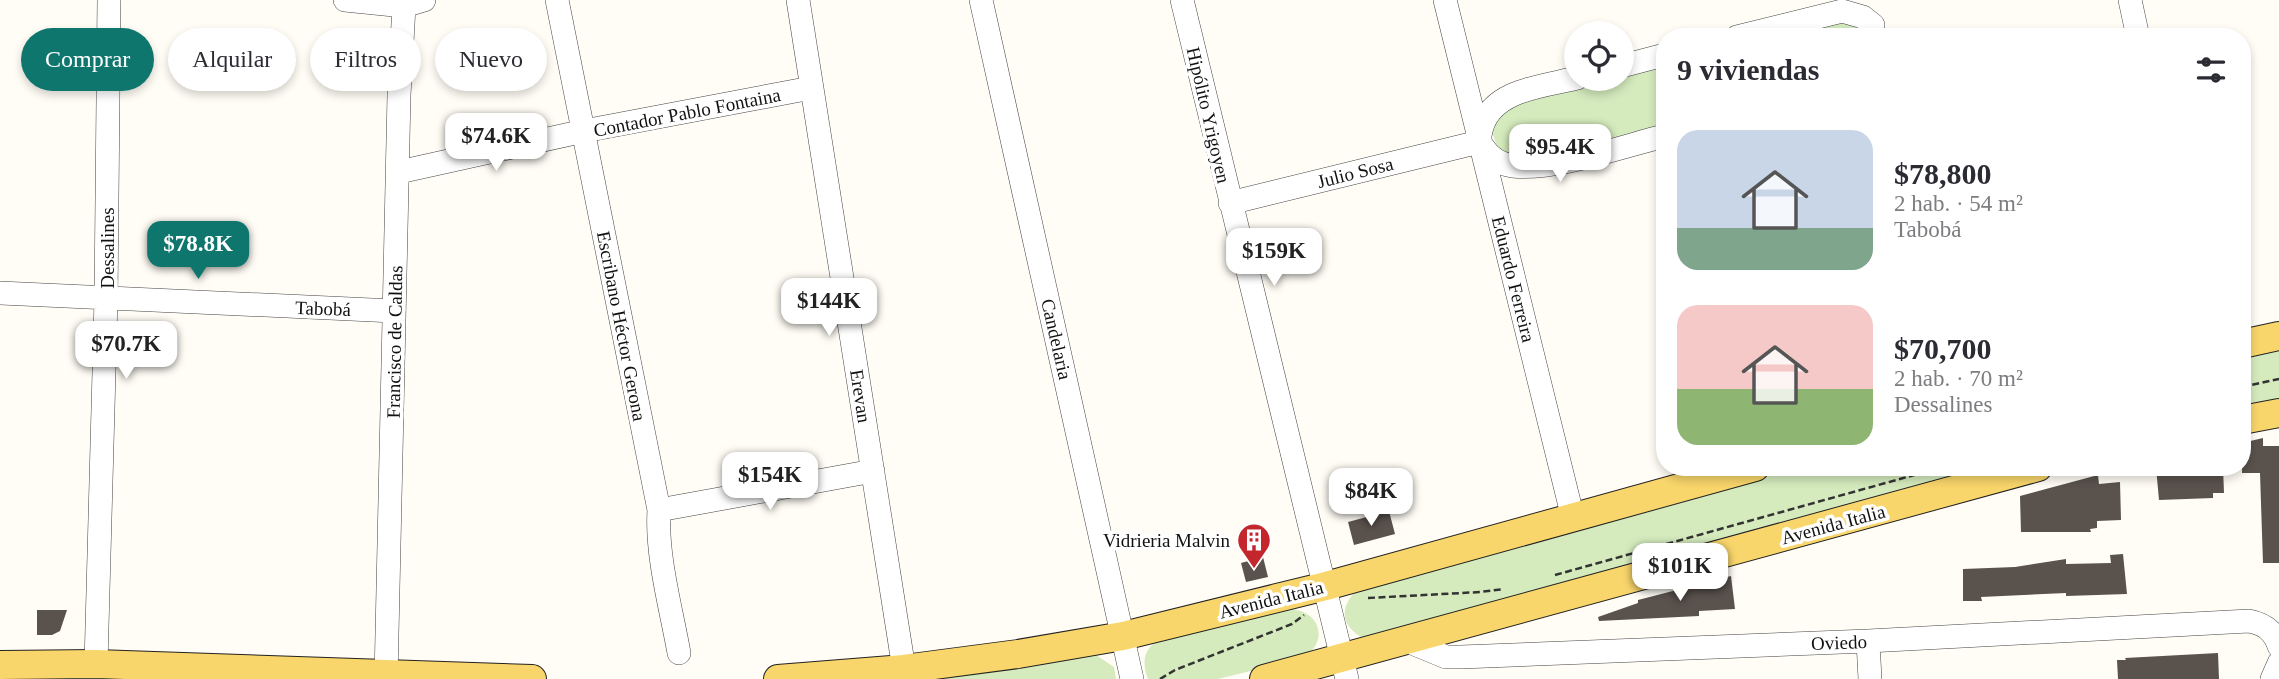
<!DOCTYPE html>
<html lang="es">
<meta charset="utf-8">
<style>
:root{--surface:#fff;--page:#f7f7f7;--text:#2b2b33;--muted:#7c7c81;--accent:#0f766e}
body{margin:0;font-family:Georgia,serif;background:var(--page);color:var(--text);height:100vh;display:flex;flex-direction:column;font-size:26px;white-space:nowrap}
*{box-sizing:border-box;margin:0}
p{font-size:23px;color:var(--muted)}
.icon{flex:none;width:38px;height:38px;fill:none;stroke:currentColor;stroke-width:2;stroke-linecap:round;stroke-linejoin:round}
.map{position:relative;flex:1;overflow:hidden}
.sheet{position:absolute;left:1656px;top:28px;width:595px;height:448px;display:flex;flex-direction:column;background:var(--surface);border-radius:28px;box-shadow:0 4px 10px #0003}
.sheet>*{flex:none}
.banner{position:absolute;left:21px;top:28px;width:665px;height:63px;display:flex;gap:14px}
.tools{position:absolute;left:1564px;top:21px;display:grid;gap:14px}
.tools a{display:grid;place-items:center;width:70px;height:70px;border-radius:50%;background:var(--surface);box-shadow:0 4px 10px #0003;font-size:35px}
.price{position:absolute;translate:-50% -60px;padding:0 16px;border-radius:14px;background:#fff;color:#222;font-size:23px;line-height:46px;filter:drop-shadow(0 2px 4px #0008)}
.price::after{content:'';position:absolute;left:50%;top:42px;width:21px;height:16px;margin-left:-10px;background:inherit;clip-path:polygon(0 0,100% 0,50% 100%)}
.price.active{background:var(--accent);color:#fff}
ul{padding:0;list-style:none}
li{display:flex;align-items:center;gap:21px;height:175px;padding:0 21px}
li span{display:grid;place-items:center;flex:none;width:196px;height:140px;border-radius:21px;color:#555}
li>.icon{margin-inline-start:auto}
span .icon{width:84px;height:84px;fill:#fffc;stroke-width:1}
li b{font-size:30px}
h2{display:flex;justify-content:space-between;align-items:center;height:84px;padding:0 21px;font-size:30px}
.pill{padding:0 24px;border-radius:32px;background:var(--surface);box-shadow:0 4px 10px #0003;font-size:24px;line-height:63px}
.pill.active{background:var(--accent);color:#fff}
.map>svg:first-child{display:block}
.green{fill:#d5ebbd}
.building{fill:#5a524d}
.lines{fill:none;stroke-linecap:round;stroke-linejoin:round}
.minor-casing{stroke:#444;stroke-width:24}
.major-casing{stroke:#222;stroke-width:30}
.path{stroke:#333;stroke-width:2.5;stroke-dasharray:7 3.5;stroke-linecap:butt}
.minor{stroke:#fff;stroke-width:23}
.major{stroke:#f9d66b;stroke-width:28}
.labels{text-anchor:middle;stroke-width:7;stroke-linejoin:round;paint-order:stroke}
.street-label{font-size:19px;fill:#111;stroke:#fff}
.poi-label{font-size:19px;fill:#111;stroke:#fff;text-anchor:end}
</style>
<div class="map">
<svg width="2279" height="679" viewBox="0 0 2279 679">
<rect width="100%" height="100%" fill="#fffdf5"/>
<!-- green -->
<path class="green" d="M1834,20L1853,24L1863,37H1761Z
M1664,61V128L1537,160L1499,152L1493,135L1495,115L1517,98L1593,79H1622V71Z
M2279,350V403L2242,410V357Z
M1800,467H1987L1365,639C1342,628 1338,609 1356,591Z
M1289,609C1320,610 1330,641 1303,658L1218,679H1148C1142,664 1143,650 1157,641Z
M1096,655L1114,667L1116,679H921Z"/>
<!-- building -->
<path class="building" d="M2263,438V446H2279V563H2263L2260,473H2242V443Z
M2156,467H2223L2224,493H2213V498L2159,500Z
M2098,475L2099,484L2120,482L2121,520L2097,521V528L2090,529L2091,532H2021L2020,496Z
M1389,511L1395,534L1354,545L1348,522Z
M2123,554L2127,594L2066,596V593L1981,597L1982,601H1963V569L2015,567L2066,559V564L2111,563L2110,555Z
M1263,557L1268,577L1246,582L1241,563Z
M1731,576L1735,609L1699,611V616L1599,621L1598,617L1638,603V600Z
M37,610H67L60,631L52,635H37Z
M2218,653L2219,679H2118L2117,660H2126L2125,658Z"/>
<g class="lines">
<!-- minor casing -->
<g class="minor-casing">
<path id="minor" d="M345,0L404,6L424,0
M557,0L659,510C656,555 671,608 679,653
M798,0L904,669
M981,0L1132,679
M1182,0L1347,679
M1445,0L1573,518
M2130,0L2138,37
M1737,37L1842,11L1863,17L1873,25
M1622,66L1664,55
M1577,78C1545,86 1493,89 1482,127C1480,135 1478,140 1483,147C1490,158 1499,164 1513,166C1552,171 1624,146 1664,136
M399,172L584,131L811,88
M1230,203L1479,142
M0,293L394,311
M659,510L873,471
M1407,641L1446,657H1461L1868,641L2249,621C2265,624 2274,631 2279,646
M1868,641L1870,679
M96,664L106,299L109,0
M386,679L399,95L404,6
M2272,679L2279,663"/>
</g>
<!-- major casing -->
<g class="major-casing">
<path id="major" d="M2242,344L2279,336
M2242,420L2279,413
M0,665L96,664L532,679
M778,679L904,669L1018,654L1123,636L1326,586L1755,467
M1264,679L2038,467"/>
</g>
<!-- path -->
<path class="path" d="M2242,387L2279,379
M1555,575L1943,467
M1368,598L1480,592L1504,589
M1160,679L1175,670L1292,624L1304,615"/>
<!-- minor -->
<use href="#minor" class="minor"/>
<!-- major -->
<use href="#major" class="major"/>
</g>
<!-- icons -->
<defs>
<g id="building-pin" transform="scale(1.75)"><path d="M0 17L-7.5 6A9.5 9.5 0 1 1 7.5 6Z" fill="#c4262e" stroke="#fff"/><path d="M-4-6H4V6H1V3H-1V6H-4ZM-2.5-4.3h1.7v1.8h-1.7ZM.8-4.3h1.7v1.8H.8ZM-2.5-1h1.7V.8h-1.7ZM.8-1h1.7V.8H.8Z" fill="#fff"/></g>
</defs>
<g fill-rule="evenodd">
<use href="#building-pin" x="1254" y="540"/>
</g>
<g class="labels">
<!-- street labels -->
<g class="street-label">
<text transform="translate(687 112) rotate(-11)" y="7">Contador Pablo Fontaina</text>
<text transform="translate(1209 115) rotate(77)" y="7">Hipólito Yrigoyen</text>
<text transform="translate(1355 172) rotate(-14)" y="7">Julio Sosa</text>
<text transform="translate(107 248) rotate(-90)" y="7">Dessalines</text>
<text transform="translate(1514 279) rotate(76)" y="7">Eduardo Ferreira</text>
<text transform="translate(323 308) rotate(2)" y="7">Tabobá</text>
<text transform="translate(622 326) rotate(79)" y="7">Escribano Héctor Gerona</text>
<text transform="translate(1057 339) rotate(77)" y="7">Candelaria</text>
<text transform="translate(394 342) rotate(-89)" y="7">Francisco de Caldas</text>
<text transform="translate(861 396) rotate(81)" y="7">Erevan</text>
<text transform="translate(1833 524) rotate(-15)" y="7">Avenida Italia</text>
<text transform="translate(1271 599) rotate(-14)" y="7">Avenida Italia</text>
<text transform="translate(1839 642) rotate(-2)" y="7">Oviedo</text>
</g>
<!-- poi labels -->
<g class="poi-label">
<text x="1230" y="547">Vidrieria Malvin</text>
</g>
</g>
</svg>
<div class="tools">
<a><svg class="icon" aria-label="locate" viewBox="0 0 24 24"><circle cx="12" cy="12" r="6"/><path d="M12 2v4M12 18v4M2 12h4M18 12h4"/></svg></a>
</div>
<b class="price" style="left:496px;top:173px">$74.6K</b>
<b class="price" style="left:1560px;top:184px">$95.4K</b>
<b class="price active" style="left:198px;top:281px">$78.8K</b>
<b class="price" style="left:1274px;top:288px">$159K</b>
<b class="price" style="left:829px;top:338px">$144K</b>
<b class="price" style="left:126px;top:381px">$70.7K</b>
<b class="price" style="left:770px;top:512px">$154K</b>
<b class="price" style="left:1371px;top:528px">$84K</b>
<b class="price" style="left:1680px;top:603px">$101K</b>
<div class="banner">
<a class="pill active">Comprar</a>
<a class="pill">Alquilar</a>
<a class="pill">Filtros</a>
<a class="pill">Nuevo</a>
</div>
<section class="sheet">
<h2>9 viviendas<svg class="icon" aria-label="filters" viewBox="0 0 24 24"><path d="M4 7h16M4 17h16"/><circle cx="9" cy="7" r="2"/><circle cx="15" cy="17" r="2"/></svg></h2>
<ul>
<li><span style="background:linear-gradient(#c9d6e8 70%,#7fa58c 0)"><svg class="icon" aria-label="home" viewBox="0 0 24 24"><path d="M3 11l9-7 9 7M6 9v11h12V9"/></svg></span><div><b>$78,800</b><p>2 hab. · 54 m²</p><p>Tabobá</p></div></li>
<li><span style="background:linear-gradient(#f6c9c9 60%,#8fb573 0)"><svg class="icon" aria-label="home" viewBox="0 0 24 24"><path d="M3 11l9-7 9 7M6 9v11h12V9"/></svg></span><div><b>$70,700</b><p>2 hab. · 70 m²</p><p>Dessalines</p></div></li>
</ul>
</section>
</div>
